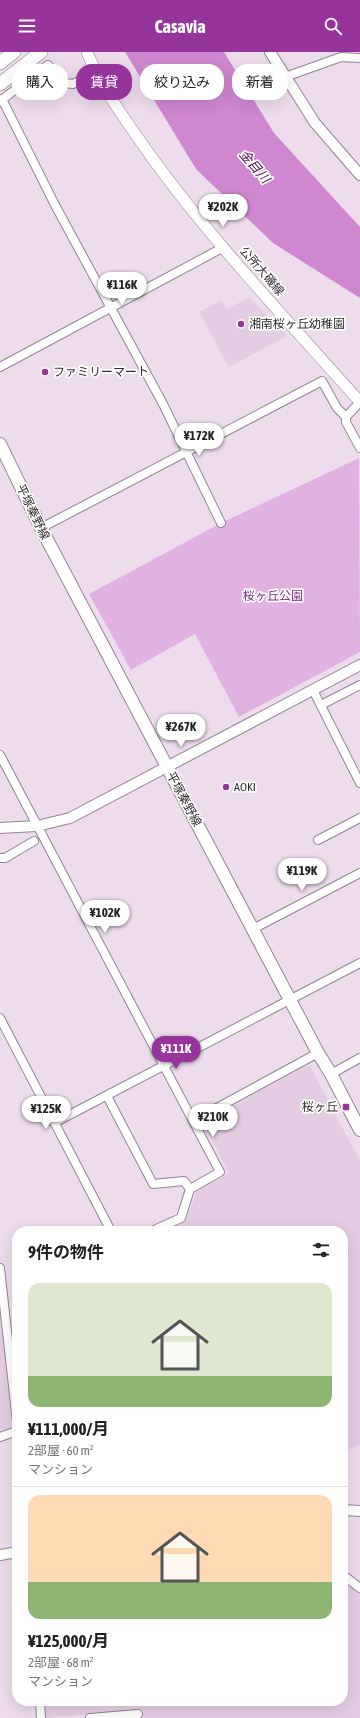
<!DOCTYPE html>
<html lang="ja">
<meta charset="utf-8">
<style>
:root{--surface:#fff;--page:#f6f6f6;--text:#202124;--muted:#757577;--line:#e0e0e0;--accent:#97349b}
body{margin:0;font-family:"Asap Condensed","Noto Sans JP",sans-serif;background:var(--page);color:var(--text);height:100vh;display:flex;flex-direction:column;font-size:15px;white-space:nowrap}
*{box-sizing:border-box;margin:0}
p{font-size:13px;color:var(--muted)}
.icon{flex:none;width:22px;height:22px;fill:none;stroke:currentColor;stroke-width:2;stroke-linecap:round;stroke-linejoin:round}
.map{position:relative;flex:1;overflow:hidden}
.drawer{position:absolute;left:12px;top:1174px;width:336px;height:480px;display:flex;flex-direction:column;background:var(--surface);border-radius:16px;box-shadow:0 4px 16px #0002}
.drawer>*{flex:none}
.hud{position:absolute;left:12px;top:12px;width:336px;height:36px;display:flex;gap:8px}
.price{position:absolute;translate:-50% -34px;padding:0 9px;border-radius:14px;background:#fff;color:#222;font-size:13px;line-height:26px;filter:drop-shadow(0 1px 2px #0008)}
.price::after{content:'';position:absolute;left:50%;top:24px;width:12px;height:9px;margin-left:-6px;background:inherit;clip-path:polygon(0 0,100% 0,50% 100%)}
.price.active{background:var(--accent);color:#fff}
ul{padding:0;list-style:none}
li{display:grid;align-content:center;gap:8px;height:212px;padding:0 16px}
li+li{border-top:1px solid var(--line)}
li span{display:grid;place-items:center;height:124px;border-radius:12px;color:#555}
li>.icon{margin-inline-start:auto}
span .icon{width:72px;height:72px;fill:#fffc;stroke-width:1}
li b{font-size:17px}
h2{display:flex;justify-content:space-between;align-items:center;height:48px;padding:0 16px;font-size:17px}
.tag{padding:0 14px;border-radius:16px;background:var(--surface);box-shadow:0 4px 16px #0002;font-size:14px;line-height:36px}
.tag.active{background:var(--accent);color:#fff}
header{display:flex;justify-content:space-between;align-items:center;height:52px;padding:0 16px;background:var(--accent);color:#fff;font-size:18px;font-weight:700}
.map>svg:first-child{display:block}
.built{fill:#e4cde3}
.green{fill:#e1b2e1}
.water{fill:#cf87d0}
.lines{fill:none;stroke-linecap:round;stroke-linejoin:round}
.minor-casing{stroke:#938493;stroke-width:10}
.tertiary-casing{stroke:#938493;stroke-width:12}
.secondary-casing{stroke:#938493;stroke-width:12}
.primary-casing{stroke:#938493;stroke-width:14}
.trunk-casing{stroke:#938493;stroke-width:14}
.minor{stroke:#fff;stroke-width:8}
.tertiary{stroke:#fff;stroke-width:10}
.secondary{stroke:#fff;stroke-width:11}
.primary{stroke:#fff;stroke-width:12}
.trunk{stroke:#fff;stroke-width:13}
.poi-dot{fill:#97349b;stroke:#fff;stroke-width:1.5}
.labels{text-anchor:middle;stroke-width:3.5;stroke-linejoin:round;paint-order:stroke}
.street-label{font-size:12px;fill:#312b31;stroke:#fff}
.poi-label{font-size:12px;fill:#312b31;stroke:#fff;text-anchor:start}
.park-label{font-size:12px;fill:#7f2982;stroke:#fff}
.water-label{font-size:13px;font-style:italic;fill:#4b074e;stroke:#fff}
</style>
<header><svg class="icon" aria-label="menu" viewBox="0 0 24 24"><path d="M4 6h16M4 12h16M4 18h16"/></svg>Casavia<svg class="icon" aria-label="search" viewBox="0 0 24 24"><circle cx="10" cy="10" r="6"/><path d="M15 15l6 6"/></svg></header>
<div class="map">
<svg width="360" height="1666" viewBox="0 0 360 1666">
<rect width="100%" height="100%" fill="#eddcec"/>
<!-- built -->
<path class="built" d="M250,245L287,284L229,315L199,260L222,248L227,257Z
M306,1014H310L360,1109V1392L343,1401V1179H165L186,1169L197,1138L229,1122L204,1072L205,1069Z
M0,1247L14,1376L0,1381Z
M343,1528L360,1541V1666H139L138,1658L45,1666L44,1649H343Z"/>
<!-- green -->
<path class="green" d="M359,406L360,600L239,665L195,582L131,618L89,542L221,471Z"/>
<!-- water -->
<path class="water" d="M125,0H224L274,81L360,175V246L273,191L196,117Z"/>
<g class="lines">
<!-- minor casing -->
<g class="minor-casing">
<path id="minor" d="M285,25L341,5L360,6
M2,47L55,153L163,352L221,471
M0,49L48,13L64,31L73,32L95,21
M0,315L224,195
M360,350L346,365V370L360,396
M41,476L322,329L337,356L346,365
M313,638L360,731
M321,653L360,633
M0,703L193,1069
M318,788L360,766
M0,806H5L34,789
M253,877L360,821
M0,966L111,1179
M331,1022L360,1006
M107,1044L153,1132L184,1129L190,1137
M54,1071L360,911
M152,1179L181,1166L190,1137L220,1120L193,1069L318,1001
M0,1216L17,1370
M0,1385L17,1379
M343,1523L360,1536
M40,1649L41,1666
M90,1666L138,1662"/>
</g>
<!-- tertiary casing -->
<g class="tertiary-casing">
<path id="tertiary" d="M270,0L315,71L360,123
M0,776L37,774L70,766L360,613
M343,1458L360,1459
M0,1503L17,1500"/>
</g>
<!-- secondary casing -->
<g class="secondary-casing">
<path id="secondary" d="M87,0C102,37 127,70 150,103C213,190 288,269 360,350"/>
</g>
<!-- primary casing -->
<g class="primary-casing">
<path id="primary" d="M0,392L41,476L318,1001L331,1022L360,1078"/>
</g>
<!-- trunk casing -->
<g class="trunk-casing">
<path id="trunk" d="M0,11L14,0
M0,32L41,0"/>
</g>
<!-- minor -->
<use href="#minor" class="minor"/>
<!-- tertiary -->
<use href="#tertiary" class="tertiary"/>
<!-- secondary -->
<use href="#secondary" class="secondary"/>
<!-- primary -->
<use href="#primary" class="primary"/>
<!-- trunk -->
<use href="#trunk" class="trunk"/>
</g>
<!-- markers -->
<g class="poi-dot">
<circle cx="241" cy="272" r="4"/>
<circle cx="45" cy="320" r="4"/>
<circle cx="226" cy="735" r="4"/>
<rect x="342" y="1051" width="8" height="8" rx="2"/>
</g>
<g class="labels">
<!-- street labels -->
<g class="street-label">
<text transform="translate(262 219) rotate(49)" y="4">公所大磯線</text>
<text transform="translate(33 460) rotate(64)" y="4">平塚秦野線</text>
<text transform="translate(184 747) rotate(62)" y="4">平塚秦野線</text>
</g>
<!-- poi labels -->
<g class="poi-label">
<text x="249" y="276">湘南桜ヶ丘幼稚園</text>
<text x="53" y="324">ファミリーマート</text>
<text x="234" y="739">AOKI</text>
<text x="338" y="1059" text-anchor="end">桜ヶ丘</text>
</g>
<!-- park labels -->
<g class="park-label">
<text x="273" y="548">桜ヶ丘公園</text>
</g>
<!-- water labels -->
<g class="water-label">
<text transform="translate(255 114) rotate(49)" y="5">金目川</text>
</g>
</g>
</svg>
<b class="price" style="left:223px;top:176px">¥202K</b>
<b class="price" style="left:122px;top:254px">¥116K</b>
<b class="price" style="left:199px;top:405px">¥172K</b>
<b class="price" style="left:181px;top:696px">¥267K</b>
<b class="price" style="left:302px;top:840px">¥119K</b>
<b class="price" style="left:105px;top:882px">¥102K</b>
<b class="price active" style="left:176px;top:1018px">¥111K</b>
<b class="price" style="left:46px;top:1078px">¥125K</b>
<b class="price" style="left:213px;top:1086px">¥210K</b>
<div class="hud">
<a class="tag">購入</a>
<a class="tag active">賃貸</a>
<a class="tag">絞り込み</a>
<a class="tag">新着</a>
</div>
<section class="drawer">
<h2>9件の物件<svg class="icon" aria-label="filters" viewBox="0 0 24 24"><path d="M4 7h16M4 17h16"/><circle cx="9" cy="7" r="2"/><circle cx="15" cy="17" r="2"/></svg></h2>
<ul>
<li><span style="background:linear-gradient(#dfe7d0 75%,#8fb573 0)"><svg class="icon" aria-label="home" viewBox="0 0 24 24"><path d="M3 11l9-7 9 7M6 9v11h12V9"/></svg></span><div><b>¥111,000/月</b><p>2部屋 · 60 m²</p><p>マンション</p></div></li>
<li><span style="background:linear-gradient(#ffd9b3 70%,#8fb573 0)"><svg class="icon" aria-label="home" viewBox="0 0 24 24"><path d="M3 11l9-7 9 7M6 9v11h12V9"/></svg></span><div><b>¥125,000/月</b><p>2部屋 · 68 m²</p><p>マンション</p></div></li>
</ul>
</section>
</div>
